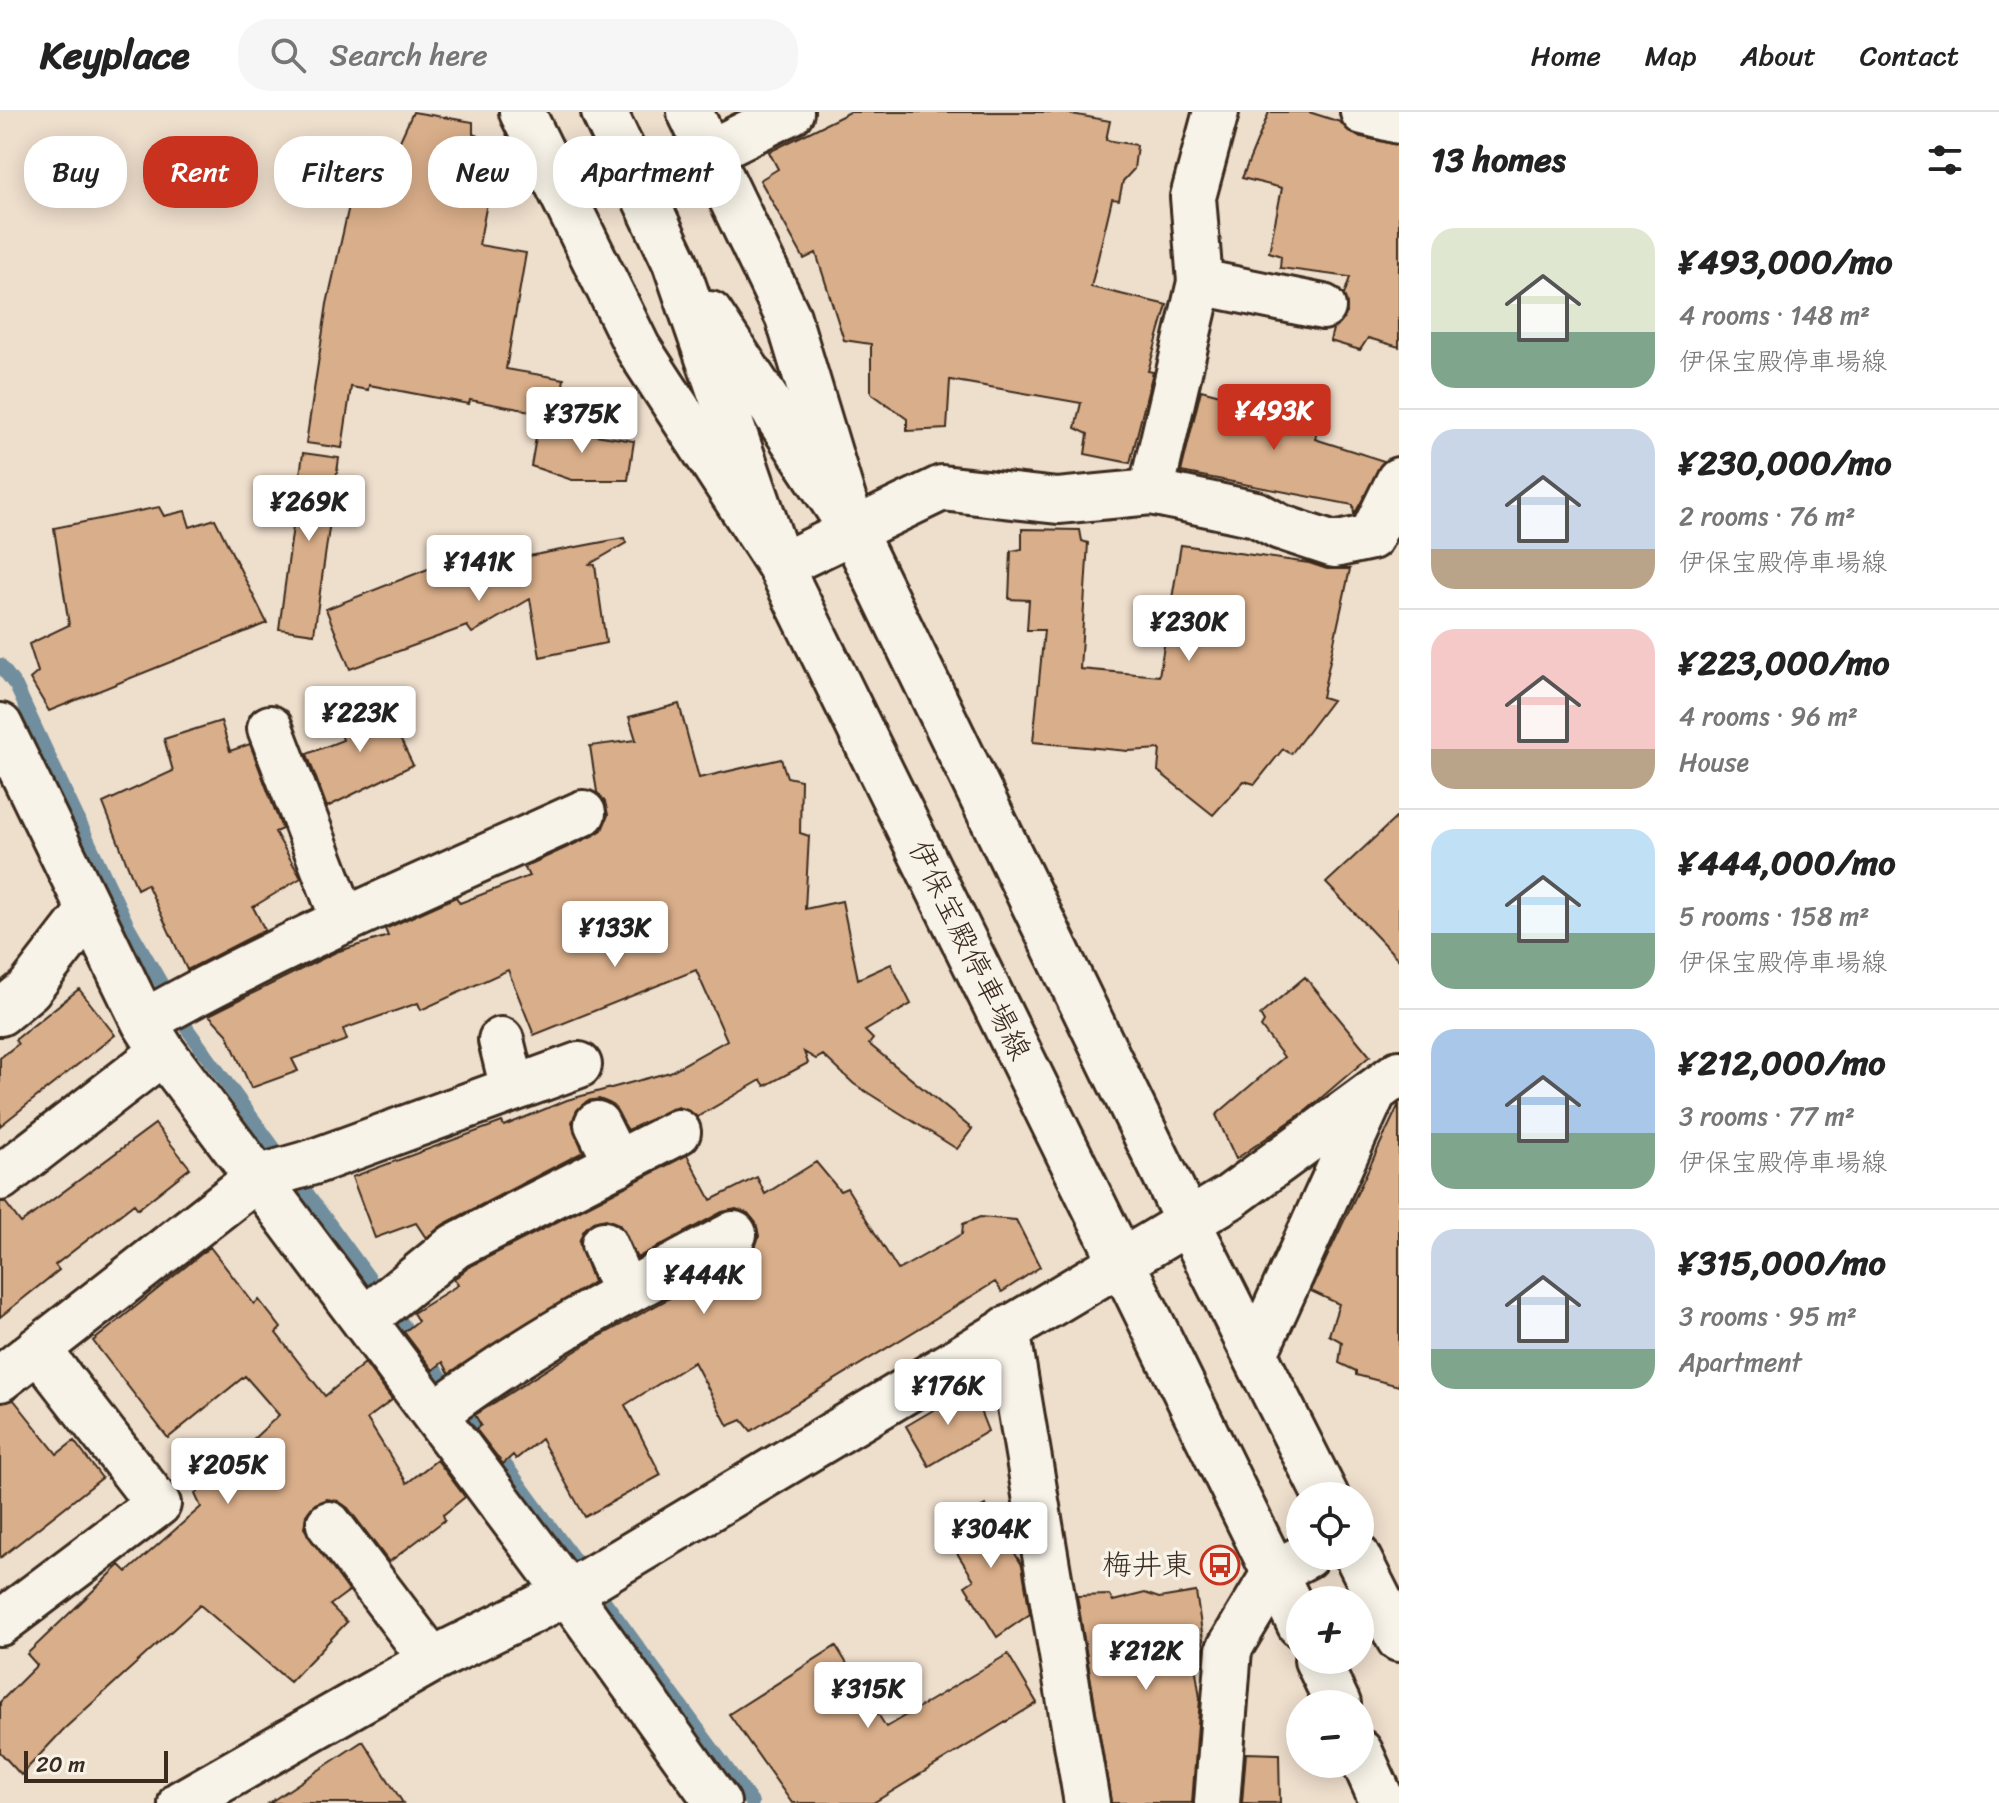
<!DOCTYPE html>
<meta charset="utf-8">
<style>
:root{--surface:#fff;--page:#f6f6f6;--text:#222;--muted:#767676;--line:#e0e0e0;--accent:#c8321e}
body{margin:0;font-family:Sriracha,"Klee One",sans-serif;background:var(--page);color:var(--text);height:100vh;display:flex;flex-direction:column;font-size:30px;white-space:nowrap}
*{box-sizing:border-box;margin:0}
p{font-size:26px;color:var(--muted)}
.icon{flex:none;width:44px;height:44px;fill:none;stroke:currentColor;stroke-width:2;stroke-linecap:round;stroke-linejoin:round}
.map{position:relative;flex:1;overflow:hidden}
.drawer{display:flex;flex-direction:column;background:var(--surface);width:600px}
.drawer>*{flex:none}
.hud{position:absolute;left:24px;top:24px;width:760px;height:72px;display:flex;gap:16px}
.tools{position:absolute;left:1286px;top:1370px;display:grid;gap:16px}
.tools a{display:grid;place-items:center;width:88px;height:88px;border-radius:50%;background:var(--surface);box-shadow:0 4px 20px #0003;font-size:40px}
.scale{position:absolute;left:24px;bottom:20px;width:144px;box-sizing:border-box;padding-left:8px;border:4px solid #3b2a1e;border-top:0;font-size:22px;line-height:28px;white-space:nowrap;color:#3b2a1e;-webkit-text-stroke:6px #f7f3e8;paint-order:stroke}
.price{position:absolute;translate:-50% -68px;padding:0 18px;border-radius:8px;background:#fff;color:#222;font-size:26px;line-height:52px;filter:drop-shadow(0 2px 4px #0008)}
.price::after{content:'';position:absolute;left:50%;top:48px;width:24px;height:18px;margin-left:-12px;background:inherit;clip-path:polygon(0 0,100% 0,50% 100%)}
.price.on{background:var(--accent);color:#fff}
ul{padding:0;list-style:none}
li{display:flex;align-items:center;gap:24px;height:200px;padding:0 32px}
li+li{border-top:2px solid var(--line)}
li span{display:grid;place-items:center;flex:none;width:224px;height:160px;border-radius:24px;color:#555}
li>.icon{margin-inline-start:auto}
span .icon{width:96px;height:96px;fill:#fffc;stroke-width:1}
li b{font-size:34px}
h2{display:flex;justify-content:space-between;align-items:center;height:96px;padding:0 32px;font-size:34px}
.chip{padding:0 28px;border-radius:32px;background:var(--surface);box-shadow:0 4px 20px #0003;font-size:28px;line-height:72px}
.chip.on{background:var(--accent);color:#fff}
header{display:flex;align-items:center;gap:48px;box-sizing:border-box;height:112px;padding:0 40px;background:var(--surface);border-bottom:2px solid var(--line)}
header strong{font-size:38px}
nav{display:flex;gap:44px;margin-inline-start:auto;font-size:28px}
.search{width:560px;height:72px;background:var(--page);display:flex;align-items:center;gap:20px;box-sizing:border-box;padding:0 28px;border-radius:32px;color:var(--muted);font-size:30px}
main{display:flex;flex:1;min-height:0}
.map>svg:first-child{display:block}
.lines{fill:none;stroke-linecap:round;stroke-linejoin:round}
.stream{stroke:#6f8e9d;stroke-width:14}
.building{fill:#d9ae8a;stroke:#3b2a1e;stroke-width:2}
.minor-casing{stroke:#3b2a1e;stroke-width:50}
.secondary-casing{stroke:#3b2a1e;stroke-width:50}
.minor{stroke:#f7f3e8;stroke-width:44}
.secondary{stroke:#f7f3e8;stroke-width:44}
.labels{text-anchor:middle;stroke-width:7;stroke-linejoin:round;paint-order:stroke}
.street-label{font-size:30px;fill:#3b2a1e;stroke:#f7f3e8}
.poi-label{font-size:30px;fill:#3b2a1e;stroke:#f7f3e8;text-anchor:end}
</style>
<header>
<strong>Keyplace</strong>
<div class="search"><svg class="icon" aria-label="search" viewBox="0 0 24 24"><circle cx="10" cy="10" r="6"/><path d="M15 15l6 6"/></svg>Search here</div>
<nav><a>Home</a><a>Map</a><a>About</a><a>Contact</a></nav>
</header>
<main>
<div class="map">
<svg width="1399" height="1691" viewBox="0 0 1399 1691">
<rect width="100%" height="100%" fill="#eedecc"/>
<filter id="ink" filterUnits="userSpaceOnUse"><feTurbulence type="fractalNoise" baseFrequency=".0125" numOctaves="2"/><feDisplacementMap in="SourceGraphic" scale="16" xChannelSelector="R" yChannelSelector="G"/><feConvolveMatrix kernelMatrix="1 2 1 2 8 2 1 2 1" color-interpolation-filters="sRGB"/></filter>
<g filter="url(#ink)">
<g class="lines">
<!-- stream -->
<path class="stream" d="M0,553L16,574L127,812L188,918L752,1691"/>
</g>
<!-- building -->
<path class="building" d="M413,0L473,10V22L498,33L479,133L526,141L506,257L564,267L558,304L470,288L469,292L369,273L368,278L351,275L342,336L306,331L327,192L353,76L321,70L329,33L394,42Z
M850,0H1061L1110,9L1106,28L1137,33L1134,57L1123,69L1119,88L1112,87L1091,175L1167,193L1148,259L1153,260L1130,351L1085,342L1088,322L1075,316L1081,291L950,268L947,317L907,319V307L871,281V232L844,228L816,141L804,147L760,68L778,57L769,40Z
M1269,0H1309L1340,10L1357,24L1399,33V235L1368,226L1360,238L1330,229L1333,217L1347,201L1344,183L1350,165L1280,156L1281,144L1269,140L1282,76L1242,66Z
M1201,278L1320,309L1315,327L1384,349L1354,403L1353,393L1181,360Z
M538,314L634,329L628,368H572L531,354Z
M303,341L339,346L314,522L279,517Z
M159,395L164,404L185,399L190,415L215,407L267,511L49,599L30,567L38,560L29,532L69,513L54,416Z
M1022,417L1080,418L1082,429L1088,431L1080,557L1159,564L1181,433L1309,451L1327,457H1350L1322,585L1332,588L1291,642L1283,637L1255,672L1244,669L1213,703L1158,659L1160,637L1128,639L1033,630L1044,518H1027L1029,488L1009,487L1011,439L1022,437Z
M624,426L626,431L590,452L595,453L606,531L540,545L530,487L472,521L467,514L350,557L326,497L471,440L477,454Z
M380,586L413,653L327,695L307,642L343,628L336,606Z
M679,592L699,666L781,647L787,665L801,668L800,721L809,724L805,797L842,789L858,867L891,852L911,892L865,919L873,927L869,932L972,1017L957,1037L854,972L823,943L816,947L804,940L808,951L765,974L761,968L697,1005L678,995L628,1018L611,992L599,987L587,989L577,998L572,1010L583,1040L444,1112L426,1126L416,1111L375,1126L352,1065L502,1010L504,1014L567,988L670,960L727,928L696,858L534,923L508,858L421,898L418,891L343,917L347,928L292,947L298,959L251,976L227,922L209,903L336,840L388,824L385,817L456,785L460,791L529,764L524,755L594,723L602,718L608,703L605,690L597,680L590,634L636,628L629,605Z
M221,609L230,639L250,632L282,717L275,720L301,766L253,795L265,818L187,858L147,772L137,777L103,691L173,659L164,627Z
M1399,703V848L1326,771Z
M1305,865L1370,944L1307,998L1236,1047L1216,1003L1284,945L1261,915L1264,910L1260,903Z
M79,877L115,923L0,1014V946L18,932L15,928Z
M1399,992V1274L1356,1263V1259L1339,1251L1342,1230L1329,1223L1339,1192L1311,1179Z
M155,1012L190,1056L138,1097L134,1092L55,1153L59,1158L0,1205V1090H5L21,1111Z
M687,1043L711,1088L757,1065L765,1082L816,1050L840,1079L847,1076L898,1158L962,1122L963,1112L980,1105L1016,1108L1040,1155L1002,1180L995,1170L751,1319L742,1308L728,1314L694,1250L625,1293L661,1363L585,1405L541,1327L516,1347L513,1343L503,1352L476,1317L481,1313L475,1303L593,1228L746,1144L755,1136L759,1124L756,1111L748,1101L736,1097L722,1100L637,1146L619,1112L606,1107L593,1110L584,1118L579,1130L593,1170L449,1261L443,1250L433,1258L404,1220L418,1209L413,1201L458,1173L454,1167L469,1155Z
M210,1135L254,1192L259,1188L281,1216L276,1221L325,1284L365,1251L392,1288L367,1307L407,1371L437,1348L465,1385L443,1403L445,1408L389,1450L348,1396L338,1389L327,1387L315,1392L306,1403L304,1416L349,1479L330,1493L347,1510L290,1570L200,1493L64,1617L21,1663L0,1640V1590L37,1553L27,1542L120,1453L127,1460L201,1395L195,1382L279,1303L245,1264L168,1326L93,1229Z
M971,1276L988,1319L929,1354L906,1314Z
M14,1288L57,1342L74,1329L102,1366L0,1446V1291Z
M985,1393L1022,1453L1030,1502L997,1525L965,1474L974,1468L942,1417Z
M1196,1480L1204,1534L1203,1553H1195L1200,1586L1192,1691H1111L1077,1484L1109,1483L1113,1489L1145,1481L1159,1486Z
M836,1534L886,1615L1008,1542L1037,1591L873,1691H792L729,1602Z
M363,1629L403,1691H269L346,1640Z
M1246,1641L1279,1642L1280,1691H1242Z"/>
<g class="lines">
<!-- minor casing -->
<g class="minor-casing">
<path id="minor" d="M522,0L638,236L780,454L942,376L1058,389L1151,380L1256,402L1280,415L1334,433L1371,425L1399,368
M690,0L788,205L848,403
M1363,0L1399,9
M710,40L791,0
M1200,170L1323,195
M1151,380L1200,170L1193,85L1216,0
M0,614L144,910L163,940L568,1481L718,1691
M270,616L344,809
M0,901L29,877L90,798
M144,910C285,830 436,768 583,701
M501,928L513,977
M597,1012L617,1052
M0,1066L163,940
M604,1132L625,1180
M364,1208L455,1134L678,1020
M1007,1217L1087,1691
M1255,1242L1373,982
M0,1267L257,1066L313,1050L579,953
M435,1302C528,1231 631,1177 734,1122
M329,1412L432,1548
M0,1511L158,1392L38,1237
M181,1691L432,1548L568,1481L1230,1085L1399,961
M1217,1691L1229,1537L1275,1460L1306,1444"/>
</g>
<!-- secondary casing -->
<g class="secondary-casing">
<path id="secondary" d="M604,0L675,150L780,454L1300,1513
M710,202L853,419L1188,1110L1326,1384
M1357,1444L1399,1527
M1317,1548L1338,1592
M1360,1640L1383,1691"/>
</g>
<!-- minor -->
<use href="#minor" class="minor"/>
<!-- secondary -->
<use href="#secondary" class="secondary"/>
</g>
</g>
<!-- icons -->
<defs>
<g id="bus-ring" transform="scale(2)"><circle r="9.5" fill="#f7f3e8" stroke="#c8321e" stroke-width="1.5"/><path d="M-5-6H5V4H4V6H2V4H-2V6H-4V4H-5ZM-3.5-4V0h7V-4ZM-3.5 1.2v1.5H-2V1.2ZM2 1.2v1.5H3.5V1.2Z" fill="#c8321e"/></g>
</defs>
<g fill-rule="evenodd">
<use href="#bus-ring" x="1220" y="1453"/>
</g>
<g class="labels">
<!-- street labels -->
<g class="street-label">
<text transform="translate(970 838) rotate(64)" y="10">伊保宝殿停車場線</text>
</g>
<!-- poi labels -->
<g class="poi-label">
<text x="1192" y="1463">梅井東</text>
</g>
</g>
</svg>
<div class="tools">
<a><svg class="icon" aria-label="locate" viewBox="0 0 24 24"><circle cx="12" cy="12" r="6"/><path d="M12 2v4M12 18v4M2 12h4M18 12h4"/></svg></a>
<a>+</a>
<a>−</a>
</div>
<div class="scale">20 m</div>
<b class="price on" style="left:1274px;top:340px">¥493K</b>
<b class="price" style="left:582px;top:343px">¥375K</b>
<b class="price" style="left:309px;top:431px">¥269K</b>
<b class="price" style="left:479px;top:491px">¥141K</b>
<b class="price" style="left:1189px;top:551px">¥230K</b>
<b class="price" style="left:360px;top:642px">¥223K</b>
<b class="price" style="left:615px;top:857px">¥133K</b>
<b class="price" style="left:704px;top:1204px">¥444K</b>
<b class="price" style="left:948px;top:1315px">¥176K</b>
<b class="price" style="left:228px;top:1394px">¥205K</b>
<b class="price" style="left:991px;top:1458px">¥304K</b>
<b class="price" style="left:1146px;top:1580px">¥212K</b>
<b class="price" style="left:868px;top:1618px">¥315K</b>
<div class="hud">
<a class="chip">Buy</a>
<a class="chip on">Rent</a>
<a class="chip">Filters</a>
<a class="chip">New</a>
<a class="chip">Apartment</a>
</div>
</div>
<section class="drawer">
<h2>13 homes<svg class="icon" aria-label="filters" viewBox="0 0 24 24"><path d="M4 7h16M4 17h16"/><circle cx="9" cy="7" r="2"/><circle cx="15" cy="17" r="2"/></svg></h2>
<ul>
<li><span style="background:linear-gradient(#dfe7d0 65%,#7fa58c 0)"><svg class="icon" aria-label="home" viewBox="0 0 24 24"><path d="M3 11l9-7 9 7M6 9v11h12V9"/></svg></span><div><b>¥493,000/mo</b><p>4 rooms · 148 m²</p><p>伊保宝殿停車場線</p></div></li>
<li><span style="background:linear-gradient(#c9d6e8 75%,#b9a48a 0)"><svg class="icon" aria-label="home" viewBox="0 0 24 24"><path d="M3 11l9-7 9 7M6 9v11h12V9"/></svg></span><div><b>¥230,000/mo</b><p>2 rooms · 76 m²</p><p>伊保宝殿停車場線</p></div></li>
<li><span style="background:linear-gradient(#f6c9c9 75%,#b9a48a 0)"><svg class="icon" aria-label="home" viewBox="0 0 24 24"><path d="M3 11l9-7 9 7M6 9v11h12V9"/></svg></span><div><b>¥223,000/mo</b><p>4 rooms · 96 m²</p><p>House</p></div></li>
<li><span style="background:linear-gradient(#bfe0f5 65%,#7fa58c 0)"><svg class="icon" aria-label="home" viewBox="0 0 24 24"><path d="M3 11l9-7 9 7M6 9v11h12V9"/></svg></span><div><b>¥444,000/mo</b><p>5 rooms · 158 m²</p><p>伊保宝殿停車場線</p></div></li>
<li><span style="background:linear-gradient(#a9c7e8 65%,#7fa58c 0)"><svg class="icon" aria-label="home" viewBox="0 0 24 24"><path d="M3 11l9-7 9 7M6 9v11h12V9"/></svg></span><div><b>¥212,000/mo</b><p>3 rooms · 77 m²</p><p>伊保宝殿停車場線</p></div></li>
<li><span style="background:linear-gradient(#c9d6e8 75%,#7fa58c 0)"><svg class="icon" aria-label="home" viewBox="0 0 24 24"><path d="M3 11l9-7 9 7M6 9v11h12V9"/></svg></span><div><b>¥315,000/mo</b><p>3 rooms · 95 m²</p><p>Apartment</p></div></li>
</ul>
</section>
</main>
